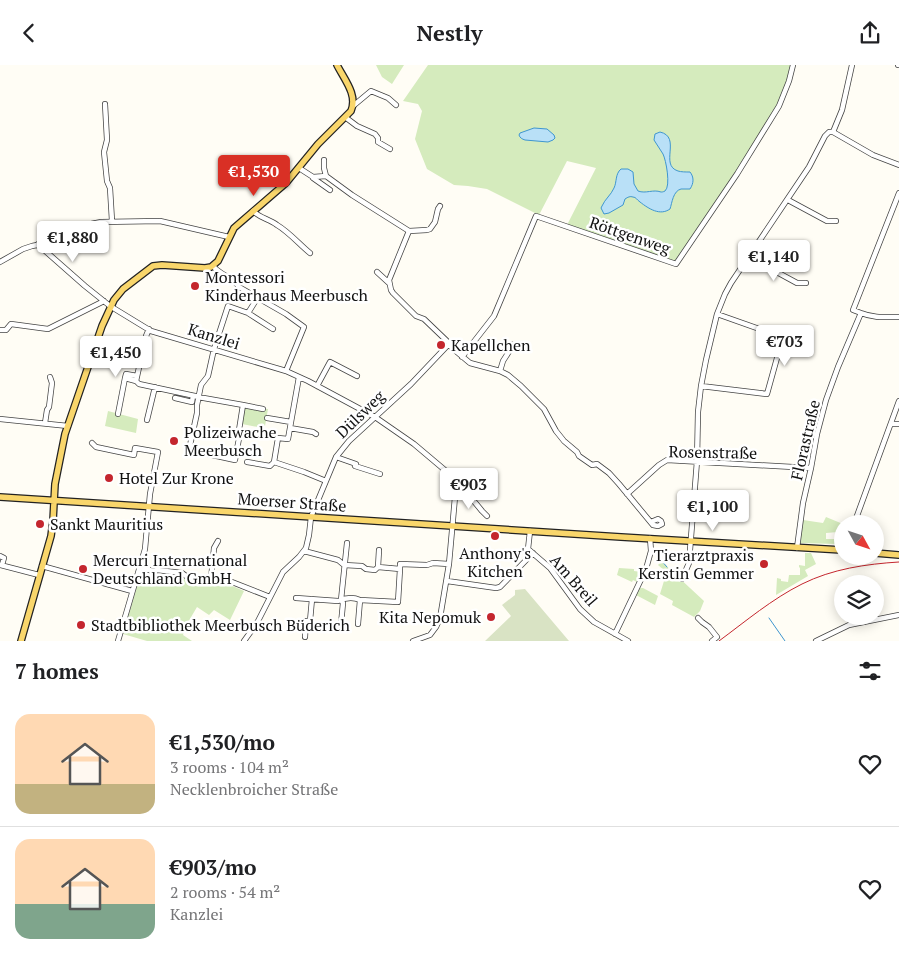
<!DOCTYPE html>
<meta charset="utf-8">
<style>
:root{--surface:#fff;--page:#f2f2f2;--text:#202124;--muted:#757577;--line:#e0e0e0;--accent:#d93025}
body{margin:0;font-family:"PT Serif",serif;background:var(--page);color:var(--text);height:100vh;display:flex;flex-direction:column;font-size:19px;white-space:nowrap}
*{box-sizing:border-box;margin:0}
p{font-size:16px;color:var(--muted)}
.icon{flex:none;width:28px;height:28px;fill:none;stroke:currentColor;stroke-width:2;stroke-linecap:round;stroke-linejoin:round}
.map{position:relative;height:576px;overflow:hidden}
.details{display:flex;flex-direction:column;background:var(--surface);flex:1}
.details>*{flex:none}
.needle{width:32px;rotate:130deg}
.buttons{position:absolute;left:834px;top:450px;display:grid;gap:10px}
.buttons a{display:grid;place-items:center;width:50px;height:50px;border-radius:50%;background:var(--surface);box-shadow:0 2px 12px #0003;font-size:25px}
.price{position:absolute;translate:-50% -42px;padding:0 11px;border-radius:5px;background:#fff;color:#222;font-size:16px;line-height:32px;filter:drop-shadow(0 1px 2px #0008)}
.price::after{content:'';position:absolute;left:50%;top:30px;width:15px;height:11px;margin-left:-8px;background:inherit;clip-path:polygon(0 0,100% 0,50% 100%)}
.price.selected{background:var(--accent);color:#fff}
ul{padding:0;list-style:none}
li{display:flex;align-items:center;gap:15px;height:125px;padding:0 15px}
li+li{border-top:1px solid var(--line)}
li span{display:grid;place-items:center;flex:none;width:140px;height:100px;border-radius:15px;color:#555}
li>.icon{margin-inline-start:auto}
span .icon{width:60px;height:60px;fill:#fffc;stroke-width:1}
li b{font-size:21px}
h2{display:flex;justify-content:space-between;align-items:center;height:60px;padding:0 15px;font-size:21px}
header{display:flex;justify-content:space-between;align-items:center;height:65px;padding:0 15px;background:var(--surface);font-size:22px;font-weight:800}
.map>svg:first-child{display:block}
.green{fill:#d5ebbd}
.cemetery{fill:#d9e3c4}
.water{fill:#b9e0f7;stroke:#3f96cf}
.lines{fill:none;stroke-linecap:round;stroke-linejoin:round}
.stream{stroke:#3f96cf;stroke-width:1}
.minor-casing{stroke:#444;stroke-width:6}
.major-casing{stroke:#222;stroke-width:8}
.minor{stroke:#fff;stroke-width:4.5}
.major{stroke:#f9d66b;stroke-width:5.5}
.tram{stroke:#c4262e;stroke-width:1}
.poi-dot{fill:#c4262e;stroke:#fff;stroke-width:2}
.labels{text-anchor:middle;stroke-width:5;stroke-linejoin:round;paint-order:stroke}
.street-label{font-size:16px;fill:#111;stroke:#fff}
.poi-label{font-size:16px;fill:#111;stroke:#fff;text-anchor:start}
</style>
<header><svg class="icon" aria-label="back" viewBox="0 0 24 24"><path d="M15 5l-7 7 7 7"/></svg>Nestly<svg class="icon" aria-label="share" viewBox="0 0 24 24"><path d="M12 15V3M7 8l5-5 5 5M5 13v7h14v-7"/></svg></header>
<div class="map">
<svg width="899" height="576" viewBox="0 0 899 576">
<rect width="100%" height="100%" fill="#fffdf5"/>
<!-- green -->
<path class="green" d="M376,0H404L392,19L382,12Z
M428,0H792L782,33L736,108L675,198L567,160L596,103L567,96L539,150L487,124L468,121L454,120L427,104L415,74L422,46L418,39L403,36Z
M243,341L268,344L265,361L263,360V363L242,359L243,356L241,355Z
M108,346L138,354L136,368L105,361Z
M826,452L843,459L842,465L840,464L838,467L826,468V474H835L836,479L800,478L803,455L823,458Z
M805,488H811L816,499L805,505L808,511L776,530L777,513L781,514V516L788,517L789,510H800V503L799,502V500L805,501Z
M662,497L704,536L700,546L694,552L672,540L673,536L660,529L667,506L666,507L658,500L660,498Z
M619,503L634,504V506L641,507L637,517L633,515L632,517L617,510Z
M141,508L230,520L244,526L230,555L214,545L209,550L197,542L187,559L183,570L192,576H147L123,569Z
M639,523H643L658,531L655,540L636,530Z"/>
<!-- cemetery -->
<path class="cemetery" d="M525,524L569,576H485L511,551L502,540L515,530V525Z"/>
<!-- water -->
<path class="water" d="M534,63L547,64L554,70L555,73L553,75L548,77L525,75C522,74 520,73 519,70L520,68Z
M660,67C682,72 659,100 678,106C681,107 686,107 690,107C694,112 694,118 690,124C687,124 684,124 681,124C673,126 672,138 670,144C660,151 649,144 640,137C637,135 636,132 633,132C630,131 628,132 625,134L623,140L609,148L604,149L601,143L602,141C605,134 611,130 614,123C617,117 615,109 621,104H628L633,107L634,119L638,126C646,129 653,124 661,127C662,127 663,127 665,126C671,121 666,95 663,89C660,84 657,80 654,75L655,69Z"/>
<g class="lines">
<!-- stream -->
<path class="stream" d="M653,486L667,502
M769,553L785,576"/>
<!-- minor casing -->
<g class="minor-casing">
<path id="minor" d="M898,0H899
M105,39L107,75L104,87L107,116L110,123L112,156
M353,41L371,26L388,33L396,40
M345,52L357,61L375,69L378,73V77L390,84
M833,67L873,90L899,100
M324,95V103L326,111L352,130L409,166L427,165L430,164L435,157L438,144L440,141
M299,103L313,112L326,111
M313,113L330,125
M788,135L827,156H836
M253,146C260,153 269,154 277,160C289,167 299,179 310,188
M409,166L389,215L391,225L393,228L416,251L424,254L448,277L451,282L470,298L500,306L508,310L521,321L544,344L556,366L564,376L577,387L579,391L592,400L597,399L609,408L619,419L653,460L658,461L662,459L661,456L658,454L651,457
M37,180L43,184L85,221L110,241L151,266L286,306L308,316L375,352L414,379L446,406L453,417L455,432L449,499L440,553L436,562L430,570L413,576
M749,192L797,218H806
M0,197L23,184L32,181L37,180L45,173L57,168L71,163L101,157L160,156L229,172
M213,201C220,210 233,212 239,222L286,249L304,262L286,306
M377,207L389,218
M248,248L258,232
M861,248C873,253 885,252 899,252
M0,265H6L11,259L48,264L104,236
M462,292L494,251L536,151L676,199L737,109L779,41L789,16L793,0
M500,306L503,296L510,285L511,279
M125,313L126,309L137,311
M136,316L139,319L195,331L198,332L243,340L239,365L240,368L235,395L189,385L197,348V340L201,320L208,311L214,284L228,241L248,248L273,264
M317,321L330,297L357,311
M701,321L767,329L782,275V272L779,271L717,249
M175,333L192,337L193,331
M243,340L263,344
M118,349L125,313L136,316L146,271L149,264
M267,353L291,357
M0,354L68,361
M147,355L155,322
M45,358L47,345L49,342L52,318L50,312
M891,359H899
M290,363L313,367L316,369
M92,378L96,382L134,390L135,383L158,387L150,429L145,484L118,576
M336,392L356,399L355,401L380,409
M247,397L270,401L274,397L304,407L326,416
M274,397L278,373L288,374L299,312
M454,423L459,422L463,423L482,446L487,451
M627,429L659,400L667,395L811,403
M854,459L899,336
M530,466L528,484L550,503L580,544L594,557L628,576
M797,483L803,438L811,403L817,369L826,335L838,302L861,248L853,245L899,128
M304,486L338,495L344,500L362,501L366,504L375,505L378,502L400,504V499L427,500L433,498L449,499
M0,491L4,493L2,500
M0,500L39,510
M42,501L132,526
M378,502L379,485
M139,503L154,506L157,505L182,508L186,511L232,517L270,532
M211,514L214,483L218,476
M682,514L689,498L697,396L698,347L701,321L706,295L717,249L725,229L731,218L809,102L825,71L829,67H833L842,45L852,0
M447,516L496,523L500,522L533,488
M296,533L338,536C345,533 353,532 360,535L398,537L400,504
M698,553L702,557L709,562L717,572L712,576
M358,559L360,535
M342,561L341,559L343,538L341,535L347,478
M615,569L646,504L651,486L650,473
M305,572L306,556H310L312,534
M244,576L257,558L283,507L299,492L306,483L309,470L311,452L336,392L349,376L411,319L449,279
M816,576L849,560L899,550"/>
</g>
<!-- major casing -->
<g class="major-casing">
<path id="major" d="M0,432L621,472L842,485
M875,488L899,490
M21,576L51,471L53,456L55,419L65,369L102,261L114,235L123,224L153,201L162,200L205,203L211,202L218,196L234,163L286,118L318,79L351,46C358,30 344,14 337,0"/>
</g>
<!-- minor -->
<use href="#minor" class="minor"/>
<!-- major -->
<use href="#major" class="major"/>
<!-- tram -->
<path class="tram" d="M719,576C746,556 772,534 802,519C832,504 866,499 899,497"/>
</g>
<!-- markers -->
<g class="poi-dot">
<circle cx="195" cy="221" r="5"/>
<circle cx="441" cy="280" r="5"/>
<circle cx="174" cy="376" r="5"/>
<circle cx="109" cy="413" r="5"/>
<circle cx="40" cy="459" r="5"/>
<circle cx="495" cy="471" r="5"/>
<circle cx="764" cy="499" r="5"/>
<circle cx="83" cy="504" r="5"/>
<circle cx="491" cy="552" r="5"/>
<circle cx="81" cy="560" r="5"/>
</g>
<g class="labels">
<!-- street labels -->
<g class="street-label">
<text transform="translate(630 170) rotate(19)" y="6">Röttgenweg</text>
<text transform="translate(214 271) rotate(17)" y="6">Kanzlei</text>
<text transform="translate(360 349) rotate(-44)" y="6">Dülsweg</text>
<text transform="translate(805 375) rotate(-77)" y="6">Florastraße</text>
<text transform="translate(713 387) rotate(1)" y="6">Rosenstraße</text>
<text transform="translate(292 437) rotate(4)" y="6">Moerser Straße</text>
<text transform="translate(574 515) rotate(49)" y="6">Am Breil</text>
</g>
<!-- poi labels -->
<g class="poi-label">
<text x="205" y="218">Montessori<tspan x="205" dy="18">Kinderhaus Meerbusch</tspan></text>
<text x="451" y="286">Kapellchen</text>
<text x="184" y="373">Polizeiwache<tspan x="184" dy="18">Meerbusch</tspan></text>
<text x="119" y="419">Hotel Zur Krone</text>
<text x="50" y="465">Sankt Mauritius</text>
<text x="495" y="494" text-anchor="middle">Anthony's<tspan x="495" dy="18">Kitchen</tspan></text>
<text x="754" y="496" text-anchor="end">Tierarztpraxis<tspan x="754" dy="18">Kerstin Gemmer</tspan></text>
<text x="93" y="501">Mercuri International<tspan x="93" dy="18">Deutschland GmbH</tspan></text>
<text x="481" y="558" text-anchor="end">Kita Nepomuk</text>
<text x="91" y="566">Stadtbibliothek Meerbusch Büderich</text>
</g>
</g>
</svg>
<div class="buttons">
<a><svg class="needle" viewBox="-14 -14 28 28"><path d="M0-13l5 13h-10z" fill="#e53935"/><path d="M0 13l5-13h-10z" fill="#757577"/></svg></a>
<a><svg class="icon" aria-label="layers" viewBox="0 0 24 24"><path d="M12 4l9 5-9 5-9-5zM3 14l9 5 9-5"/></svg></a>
</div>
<b class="price selected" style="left:254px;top:132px">€1,530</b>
<b class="price" style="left:73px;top:198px">€1,880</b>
<b class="price" style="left:774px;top:217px">€1,140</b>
<b class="price" style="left:785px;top:302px">€703</b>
<b class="price" style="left:116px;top:313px">€1,450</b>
<b class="price" style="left:469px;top:445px">€903</b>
<b class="price" style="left:713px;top:467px">€1,100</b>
</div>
<section class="details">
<h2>7 homes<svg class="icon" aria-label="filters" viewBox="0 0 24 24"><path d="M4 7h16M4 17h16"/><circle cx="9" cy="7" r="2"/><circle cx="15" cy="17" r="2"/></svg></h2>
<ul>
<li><span style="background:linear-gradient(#ffd9b3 70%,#c2b280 0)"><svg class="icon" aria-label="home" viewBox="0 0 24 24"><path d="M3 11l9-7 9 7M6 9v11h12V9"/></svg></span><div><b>€1,530/mo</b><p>3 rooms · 104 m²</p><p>Necklenbroicher Straße</p></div><svg class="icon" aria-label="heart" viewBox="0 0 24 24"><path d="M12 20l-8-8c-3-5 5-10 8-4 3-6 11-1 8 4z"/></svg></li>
<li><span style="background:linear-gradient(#ffd9b3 65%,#7fa58c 0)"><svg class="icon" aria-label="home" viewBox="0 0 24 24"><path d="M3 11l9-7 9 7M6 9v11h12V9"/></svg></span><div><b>€903/mo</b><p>2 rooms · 54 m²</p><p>Kanzlei</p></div><svg class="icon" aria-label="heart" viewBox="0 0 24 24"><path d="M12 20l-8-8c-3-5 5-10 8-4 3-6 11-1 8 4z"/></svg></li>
</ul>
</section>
